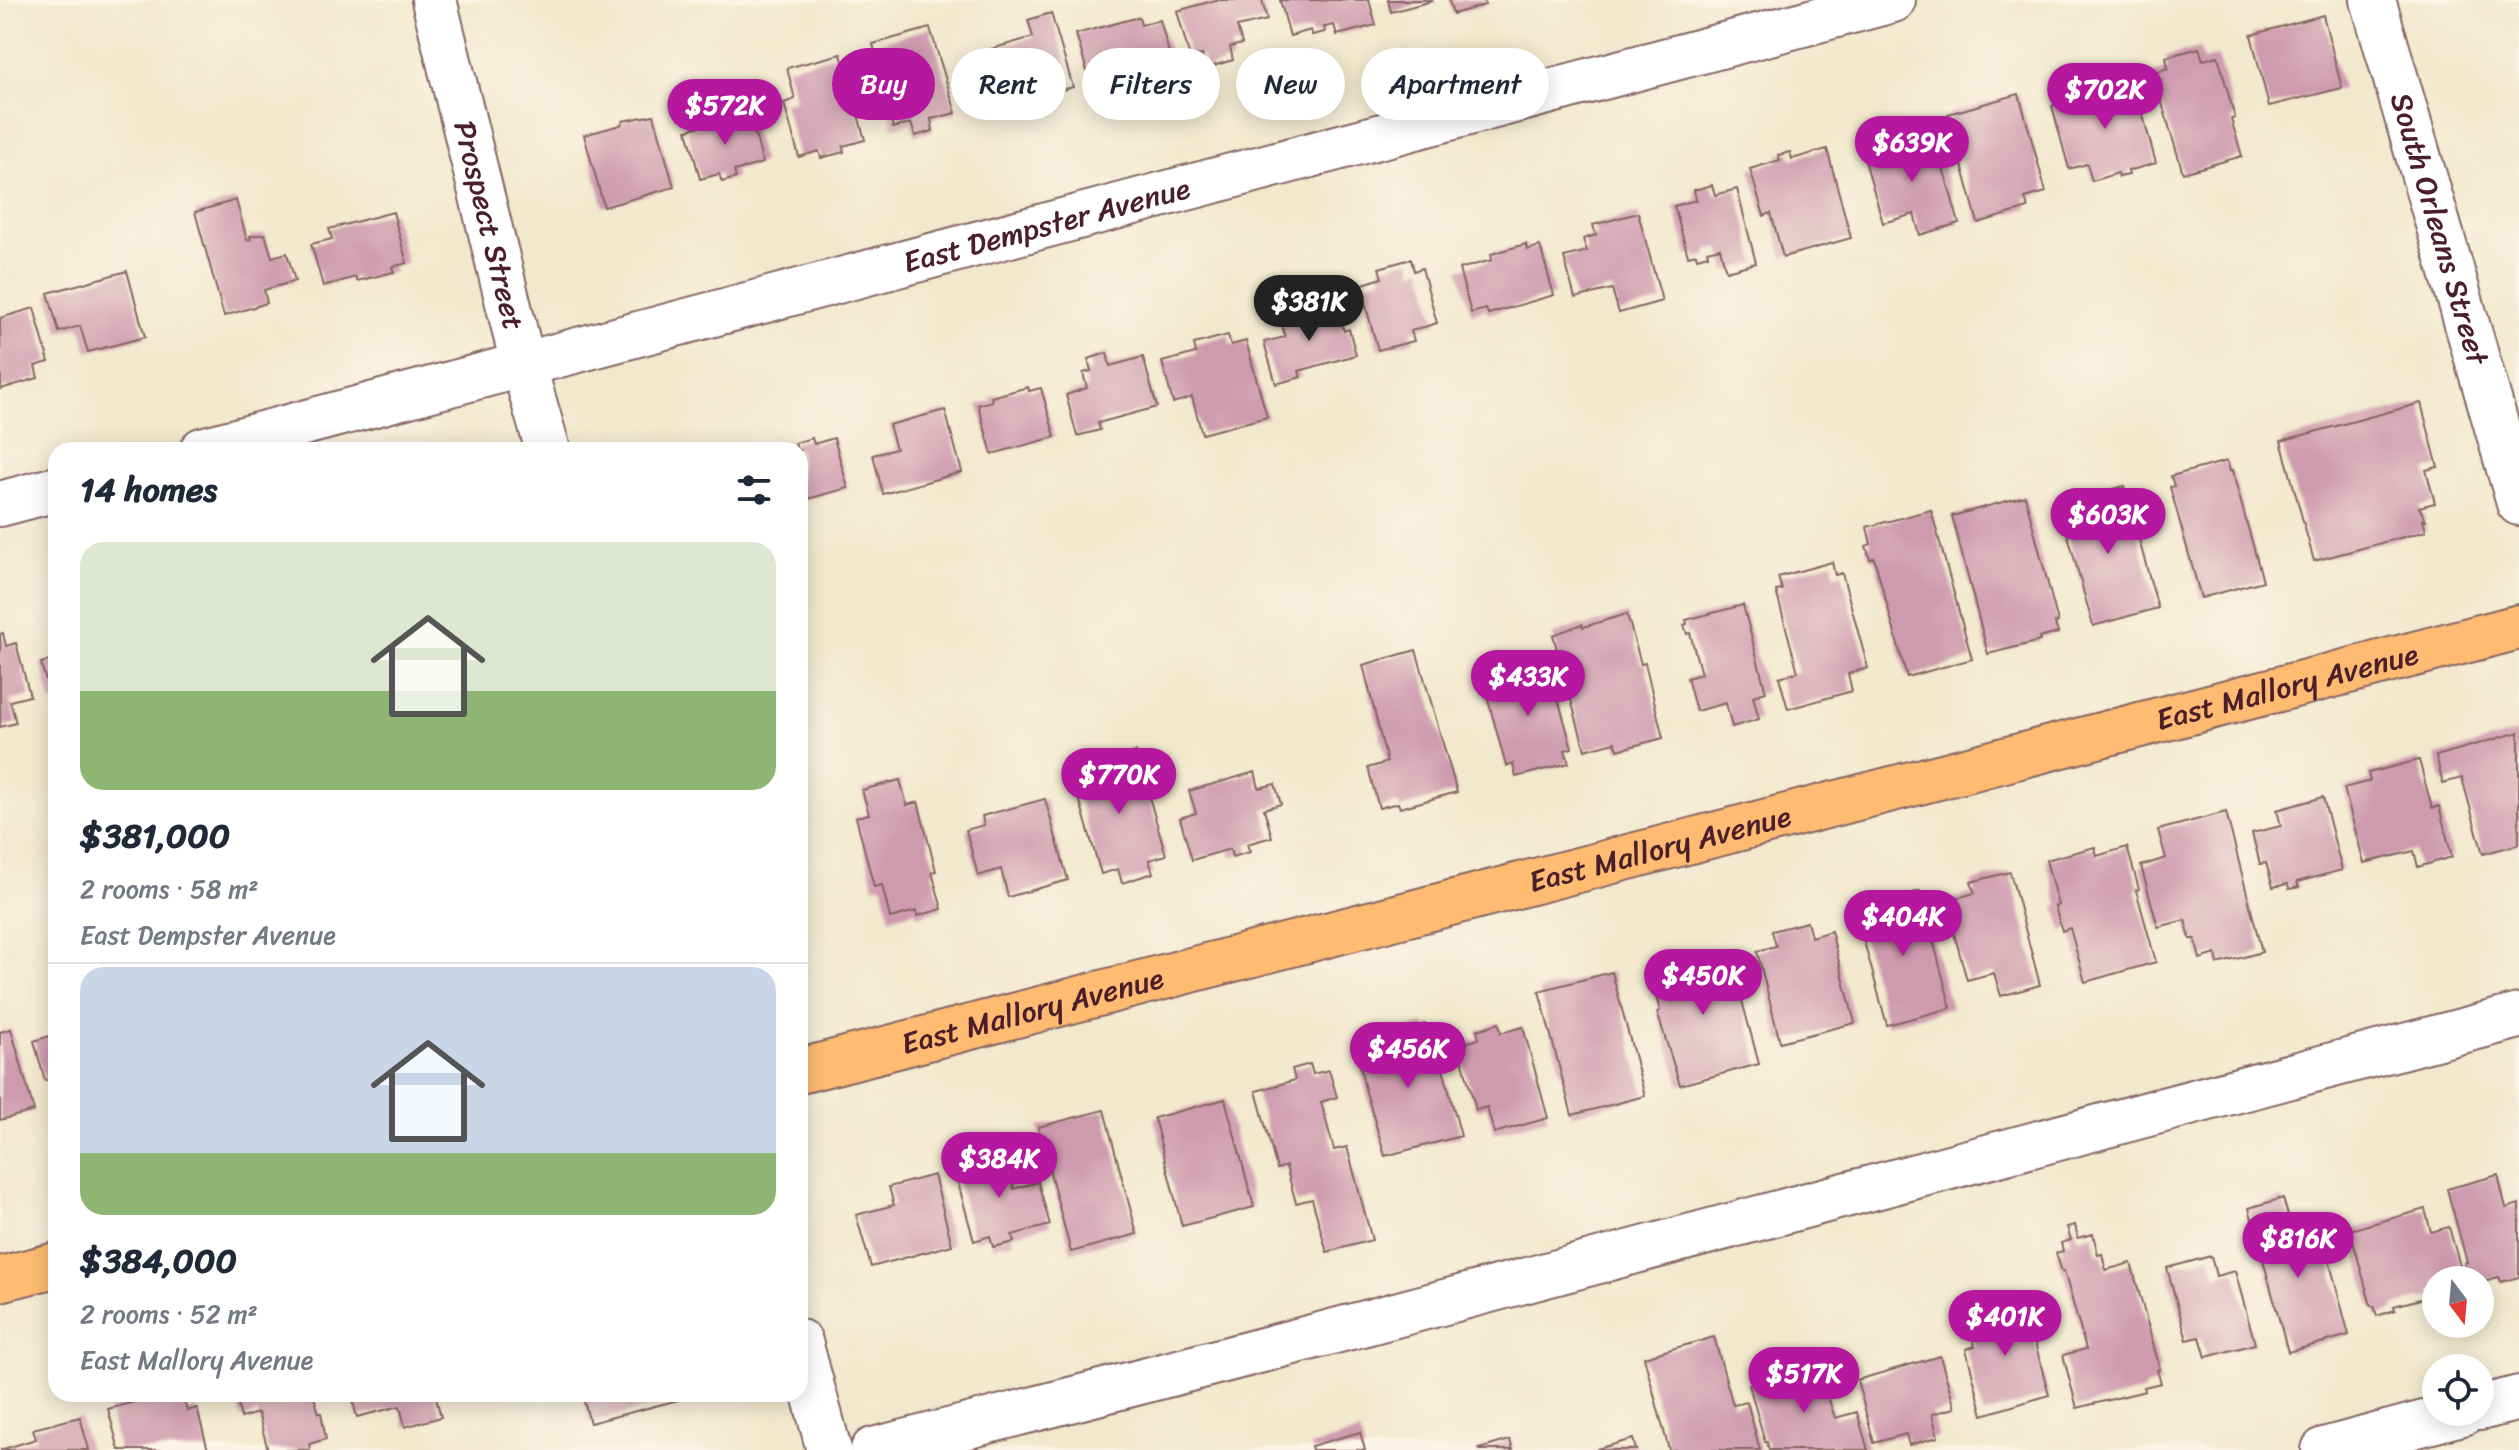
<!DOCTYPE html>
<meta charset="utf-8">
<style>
:root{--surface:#fff;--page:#f6f6f7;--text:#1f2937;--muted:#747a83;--line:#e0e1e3;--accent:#b5179e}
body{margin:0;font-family:Sriracha,sans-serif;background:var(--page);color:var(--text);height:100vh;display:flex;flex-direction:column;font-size:30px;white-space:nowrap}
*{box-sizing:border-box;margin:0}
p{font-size:26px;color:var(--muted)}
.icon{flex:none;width:44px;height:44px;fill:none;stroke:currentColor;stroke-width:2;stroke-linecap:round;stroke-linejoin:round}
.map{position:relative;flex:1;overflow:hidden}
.details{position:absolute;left:48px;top:442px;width:760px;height:960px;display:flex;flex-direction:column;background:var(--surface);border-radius:24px;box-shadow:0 4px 20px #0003}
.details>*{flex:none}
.banner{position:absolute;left:832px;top:48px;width:760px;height:72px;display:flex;gap:16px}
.needle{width:52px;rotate:164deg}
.fabs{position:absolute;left:2422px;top:1266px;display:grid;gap:16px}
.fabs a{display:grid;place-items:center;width:72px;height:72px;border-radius:50%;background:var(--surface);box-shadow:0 4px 20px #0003;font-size:40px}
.price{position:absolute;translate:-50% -68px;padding:0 18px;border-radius:28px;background:var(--accent);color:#fff;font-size:26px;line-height:52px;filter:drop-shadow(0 2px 4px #0008)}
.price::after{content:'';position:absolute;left:50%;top:48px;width:24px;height:18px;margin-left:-12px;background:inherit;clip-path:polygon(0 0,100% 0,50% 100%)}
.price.active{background:#222;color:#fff}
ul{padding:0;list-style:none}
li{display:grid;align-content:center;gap:16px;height:424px;padding:0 32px}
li+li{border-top:2px solid var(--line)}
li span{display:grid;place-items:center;height:248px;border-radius:24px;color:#555}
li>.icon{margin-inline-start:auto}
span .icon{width:144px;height:144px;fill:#fffc;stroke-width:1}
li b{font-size:34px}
h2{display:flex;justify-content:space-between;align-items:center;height:96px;padding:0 32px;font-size:34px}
.chip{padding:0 28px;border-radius:36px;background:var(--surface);box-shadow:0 4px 20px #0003;font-size:28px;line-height:72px}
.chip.active{background:var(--accent);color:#fff}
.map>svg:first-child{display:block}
.building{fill:#ce9aae}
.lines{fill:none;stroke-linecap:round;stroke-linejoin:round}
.minor-casing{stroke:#856564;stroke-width:48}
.major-casing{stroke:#856564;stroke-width:48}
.minor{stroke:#fff;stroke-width:44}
.major{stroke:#febb71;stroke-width:44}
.labels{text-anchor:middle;stroke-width:6;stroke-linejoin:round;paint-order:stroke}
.street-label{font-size:30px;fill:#4a1f2b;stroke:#fcf5e5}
</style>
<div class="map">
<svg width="2519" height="1450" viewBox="0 0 2519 1450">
<rect width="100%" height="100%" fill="#fcf5e5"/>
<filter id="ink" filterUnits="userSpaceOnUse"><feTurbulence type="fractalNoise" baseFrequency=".0125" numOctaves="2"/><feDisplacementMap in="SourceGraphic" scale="16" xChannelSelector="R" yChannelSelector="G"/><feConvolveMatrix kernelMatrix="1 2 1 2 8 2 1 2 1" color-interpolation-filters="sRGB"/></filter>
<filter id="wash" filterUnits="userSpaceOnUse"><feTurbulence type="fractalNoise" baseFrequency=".006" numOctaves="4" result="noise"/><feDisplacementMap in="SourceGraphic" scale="32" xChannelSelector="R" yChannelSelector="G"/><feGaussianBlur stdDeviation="1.8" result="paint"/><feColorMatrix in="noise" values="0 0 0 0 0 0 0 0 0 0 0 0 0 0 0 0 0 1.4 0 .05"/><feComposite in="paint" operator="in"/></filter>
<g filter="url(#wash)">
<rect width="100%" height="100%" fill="#f2e8cd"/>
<g id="blocks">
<!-- building -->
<path class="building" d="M1216,0H1262L1267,20L1237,27L1242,44L1230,47L1233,60L1206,68L1202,55L1190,58L1177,11Z
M1280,0H1369L1376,25L1337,35L1334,25L1324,27L1325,32L1312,35L1311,30L1290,36Z
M1388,0H1432V1L1391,12Z
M1449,0H1484L1485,5L1453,14Z
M1051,13L1073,87L1051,93L1049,87L1035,91L1037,96L1016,102L1014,96L996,101L989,76L984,77L977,53L1033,37L1028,20Z
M2323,15L2342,88L2269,106L2251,35Z
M1139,17L1141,25L1160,20L1171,60L1125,73L1126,78L1106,83L1105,78L1090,81L1076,34Z
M930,28L956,113L931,119L933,131L915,136L911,123L893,128L873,44Z
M2199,48L2203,60L2218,56L2235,118L2231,119L2242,156L2183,173L2153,73L2168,68L2166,57Z
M841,54L865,140L843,146L844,152L821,158L819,151L799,157L784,103L795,99L787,68Z
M2109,80L2111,89L2134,83L2156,163L2128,171L2129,175L2119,177L2118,173L2092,181L2087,164L2069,169L2052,106L2093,94L2091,84Z
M2019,94L2046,192L2025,198L2028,208L1978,223L1948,114Z
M749,112L763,163L734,171L736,178L722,182L719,174L700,179L687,130Z
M654,115L674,187L604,207L584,135L621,125L623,121Z
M1909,132L1912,142L1934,136L1959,223L1920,235L1914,214L1883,223L1864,157L1894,148L1891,137Z
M1827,149L1851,238L1783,257L1771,213L1764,216L1750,169L1780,160L1778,155L1790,152L1792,159Z
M1712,185L1715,195L1737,189L1756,263L1726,271L1720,248L1707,251L1708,255L1697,258L1696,254L1688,256L1674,206L1696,200L1694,190Z
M236,200L247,240L251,239L250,236L265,234L272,257L287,253L295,281L264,290L267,303L224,316L195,212Z
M393,212L407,263L392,267L394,272L357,281L356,277L323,286L311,244L332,239L329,229Z
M1638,213L1662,301L1619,313L1612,289L1575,298L1564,257L1587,251L1583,239L1596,235L1593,225Z
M1526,244L1527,250L1540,246L1554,295L1488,314L1486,309L1471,313L1459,269L1492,260L1491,254Z
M1411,259L1414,271L1422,268L1437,323L1411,331L1414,341L1378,350L1360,285L1382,278L1379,268Z
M127,271L145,337L88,352L80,326L59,332L48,293Z
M1315,304L1317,312L1337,306L1344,331L1349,329L1356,355L1299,371L1301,377L1276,384L1264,342L1285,337L1281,321L1297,317L1295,309Z
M34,308L49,362L35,366L38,378L1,389L0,318Z
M1228,335L1231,345L1246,341L1267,417L1202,434L1192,397L1173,403L1162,362L1196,353L1194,344Z
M1107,353L1110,366L1143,357L1157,407L1098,423L1100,430L1077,436L1066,395L1087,388L1083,373L1091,371L1088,359Z
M1028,387L1029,391L1041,388L1055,437L992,454L978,405L992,401L991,397Z
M2421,403L2438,467L2426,470L2435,503L2419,507L2426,520H2423L2426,531L2314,561L2281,441Z
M945,410L962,472L883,494L873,455L896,449L889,425Z
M812,438L814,444L834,438L848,488L800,501V450H797L795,443Z
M2227,461L2230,471L2232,470L2263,581L2201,598L2170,487L2174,486L2171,476Z
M2124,486L2158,608L2093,626L2059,503Z
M2025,496L2058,622L2055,623L2058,633L2039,638L2040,641L1988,654L1952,516Z
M1931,510L1972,659L1907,677L1874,558L1870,559L1866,546L1871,544L1867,527Z
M1832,562L1835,575L1842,573L1868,668L1848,674L1852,691L1788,709L1779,677L1798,672L1776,591L1782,590L1778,577Z
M1743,605L1766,692L1753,696L1759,719L1732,727L1726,703L1696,711L1687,678L1701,674L1690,633L1687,634L1684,625L1687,624L1686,620Z
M1627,614L1641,664L1645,663L1663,738L1618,750L1615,742L1585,750L1553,635L1582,624L1583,627Z
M3,633L6,646L16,643L30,696L10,701L16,723L0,727V634Z
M1416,650L1457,792L1400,808L1398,803L1379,808L1368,768L1387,762L1363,665Z
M56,659V702L52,703L41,663Z
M1547,660L1572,748L1565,750L1569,763L1516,777L1513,764L1506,766L1482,677Z
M2519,732V844L2483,854L2462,778L2443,783L2436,756Z
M1136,752L1166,855L1149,860L1153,873L1122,883L1118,869L1101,874L1071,771Z
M2419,760L2432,808L2439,806L2452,857L2418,867L2414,851L2364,863L2344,788L2370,781L2368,773Z
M1255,772L1259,788L1275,784L1281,804L1264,809L1272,837L1247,844L1250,852L1232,857L1230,849L1192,860L1180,818L1196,813L1189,791Z
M900,780L907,805L918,802L936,871L932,872L942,909L917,916L916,911L890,918L882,885L874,887L856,817L869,814L862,790Z
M2323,797L2342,870L2297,882L2299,887L2289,889L2288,884L2273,887L2266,863L2260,864L2252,833L2281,826L2277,810Z
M1045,799L1068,880L1008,897L1001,869L978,876L966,830L984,825L982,816Z
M2226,812L2262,952L2218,964L2216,954L2200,959L2195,939H2190L2185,920L2158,927L2141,866L2166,858L2158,830Z
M2095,847L2097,856L2127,847L2139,889L2136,890L2156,962L2085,982L2070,928L2062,931L2055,906L2058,905L2046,860Z
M2010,872L2040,985L2001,996L1994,973L1967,980L1945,901L1975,893L1971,882Z
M1920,891L1951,1008L1887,1025L1855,909Z
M1807,922L1811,937L1831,931L1855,1023L1780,1042L1757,951L1776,946L1772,931Z
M1697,952L1700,960L1729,952L1759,1064L1680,1085L1657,1012L1660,1011L1648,966Z
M1612,972L1645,1096L1572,1115L1539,991Z
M1499,1023L1501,1033L1523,1027L1548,1118L1494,1133L1487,1107L1476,1110L1458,1045L1479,1039L1477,1030Z
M1425,1024L1429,1040L1435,1039L1461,1136L1385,1156L1364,1085L1359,1060L1364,1058L1360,1041Z
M11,1029L34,1111L0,1120V1032Z
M56,1034V1078L45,1081L34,1041Z
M1310,1064L1313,1074L1329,1070L1337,1097L1321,1102L1334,1150L1347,1147L1372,1240L1327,1252L1312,1199L1296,1203L1286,1166L1277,1169L1256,1091L1295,1080L1292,1069Z
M1225,1099L1254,1207L1182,1226L1154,1118Z
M1104,1110L1137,1234L1071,1252L1038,1127Z
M1003,1146L1014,1189L1038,1182L1050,1225L1012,1235L1014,1242L993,1247L990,1236L974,1241L955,1172L978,1166L974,1154Z
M934,1175L952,1245L871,1267L856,1215L894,1205L889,1187Z
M2498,1175L2506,1208L2519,1204V1277L2501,1282L2499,1277L2480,1282V1280H2471L2466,1270L2464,1263L2467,1262L2447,1189Z
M2283,1198L2296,1244L2323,1237L2349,1335L2288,1352L2249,1208Z
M2425,1209L2431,1232L2449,1227L2464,1280H2436V1290L2430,1291L2432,1296L2394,1306L2395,1310L2377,1316L2374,1306H2371L2350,1230Z
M2075,1225L2078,1238L2093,1234L2098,1255L2102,1254L2106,1270L2131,1263L2160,1369L2157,1370L2161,1383L2144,1387L2145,1391L2077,1408L2063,1355L2086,1349L2064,1271L2062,1272L2056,1253L2063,1251L2061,1243L2071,1240L2067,1227Z
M2211,1256L2216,1276L2235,1271L2255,1344L2206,1357L2200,1337L2187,1340L2167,1268Z
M2024,1302L2049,1395L1983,1415L1966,1349L1975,1346L1967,1316L2011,1303L2012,1305Z
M1714,1337L1733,1405L1747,1402L1760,1450H1669L1644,1357Z
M1940,1356L1955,1408L1932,1414L1938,1437L1909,1445L1906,1434L1874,1443L1857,1380Z
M1818,1367L1835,1418L1857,1412L1868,1450H1769L1767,1442H1765L1749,1385Z
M164,1394H182L187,1411L197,1408L208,1450H119L108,1409Z
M235,1394H313L319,1413H321L326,1439L309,1444L310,1450H268L258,1413L241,1418Z
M351,1394H435L441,1417L405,1427L400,1406L357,1417Z
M582,1394H676L678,1400L590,1423Z
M80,1417L89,1450H0L36,1439L33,1429Z
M1360,1432L1365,1450H1312L1311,1446Z
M1633,1439L1636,1450H1597V1449Z
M1510,1440L1513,1450H1480L1479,1449Z"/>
</g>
</g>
<g filter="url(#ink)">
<use href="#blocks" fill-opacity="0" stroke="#856564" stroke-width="2"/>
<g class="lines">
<!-- minor casing -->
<g class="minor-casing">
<g id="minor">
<path id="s1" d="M434,0L523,364L548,450"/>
<path id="s2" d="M2373,0L2519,503"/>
<path id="s3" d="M202,450L1893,0"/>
<path d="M0,504L56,489"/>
<path d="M800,1342L829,1450"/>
<path d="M2480,1408L2519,1398"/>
<path d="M873,1450C1423,1312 1970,1159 2519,1016"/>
<path d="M2324,1450L2465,1412"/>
</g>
</g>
<!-- major casing -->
<g class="major-casing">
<g id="major">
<path id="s4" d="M800,1071L2519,627"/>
<path d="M0,1279L56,1265"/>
</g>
</g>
<!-- minor -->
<use href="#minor" class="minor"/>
<!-- major -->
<use href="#major" class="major"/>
</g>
</g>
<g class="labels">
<!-- street labels -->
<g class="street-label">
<text dy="10" stroke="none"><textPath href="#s1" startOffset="232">Prospect Street</textPath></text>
<text dy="10" stroke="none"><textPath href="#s3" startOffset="874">East Dempster Avenue</textPath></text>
<text dy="10" stroke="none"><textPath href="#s2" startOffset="238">South Orleans Street</textPath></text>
<text dy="10" stroke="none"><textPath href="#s4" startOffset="1536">East Mallory Avenue</textPath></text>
<text dy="10" stroke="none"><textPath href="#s4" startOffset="888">East Mallory Avenue</textPath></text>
<text dy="10" stroke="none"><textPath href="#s4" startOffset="240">East Mallory Avenue</textPath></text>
</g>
</g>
</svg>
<div class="fabs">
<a><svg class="needle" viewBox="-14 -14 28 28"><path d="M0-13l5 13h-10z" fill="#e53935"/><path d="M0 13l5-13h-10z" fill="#747a83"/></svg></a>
<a><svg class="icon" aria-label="locate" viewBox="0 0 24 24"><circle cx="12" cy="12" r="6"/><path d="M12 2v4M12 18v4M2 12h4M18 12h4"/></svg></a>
</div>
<b class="price" style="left:2105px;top:131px">$702K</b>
<b class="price" style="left:725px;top:147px">$572K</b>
<b class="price" style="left:1912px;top:184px">$639K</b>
<b class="price active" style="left:1309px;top:343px">$381K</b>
<b class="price" style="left:2108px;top:556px">$603K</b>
<b class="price" style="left:1528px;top:718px">$433K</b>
<b class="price" style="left:1119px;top:816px">$770K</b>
<b class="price" style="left:1903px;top:958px">$404K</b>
<b class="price" style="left:1703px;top:1017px">$450K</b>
<b class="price" style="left:1408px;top:1090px">$456K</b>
<b class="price" style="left:999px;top:1200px">$384K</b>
<b class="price" style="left:2298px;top:1280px">$816K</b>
<b class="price" style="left:2005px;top:1358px">$401K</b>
<b class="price" style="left:1804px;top:1415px">$517K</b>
<div class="banner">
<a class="chip active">Buy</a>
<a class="chip">Rent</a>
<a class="chip">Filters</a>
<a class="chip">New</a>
<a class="chip">Apartment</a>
</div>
<section class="details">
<h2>14 homes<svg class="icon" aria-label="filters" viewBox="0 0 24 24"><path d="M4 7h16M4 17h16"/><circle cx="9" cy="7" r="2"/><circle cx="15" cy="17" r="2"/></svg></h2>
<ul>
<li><span style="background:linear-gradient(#dfe7d0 60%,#8fb573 0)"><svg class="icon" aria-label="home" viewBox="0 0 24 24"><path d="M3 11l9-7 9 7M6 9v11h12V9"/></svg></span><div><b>$381,000</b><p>2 rooms · 58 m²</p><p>East Dempster Avenue</p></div></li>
<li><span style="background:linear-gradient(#c9d6e8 75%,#8fb573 0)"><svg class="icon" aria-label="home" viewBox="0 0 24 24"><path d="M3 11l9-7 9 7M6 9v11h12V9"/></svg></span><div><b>$384,000</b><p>2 rooms · 52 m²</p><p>East Mallory Avenue</p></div></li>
</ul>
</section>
</div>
